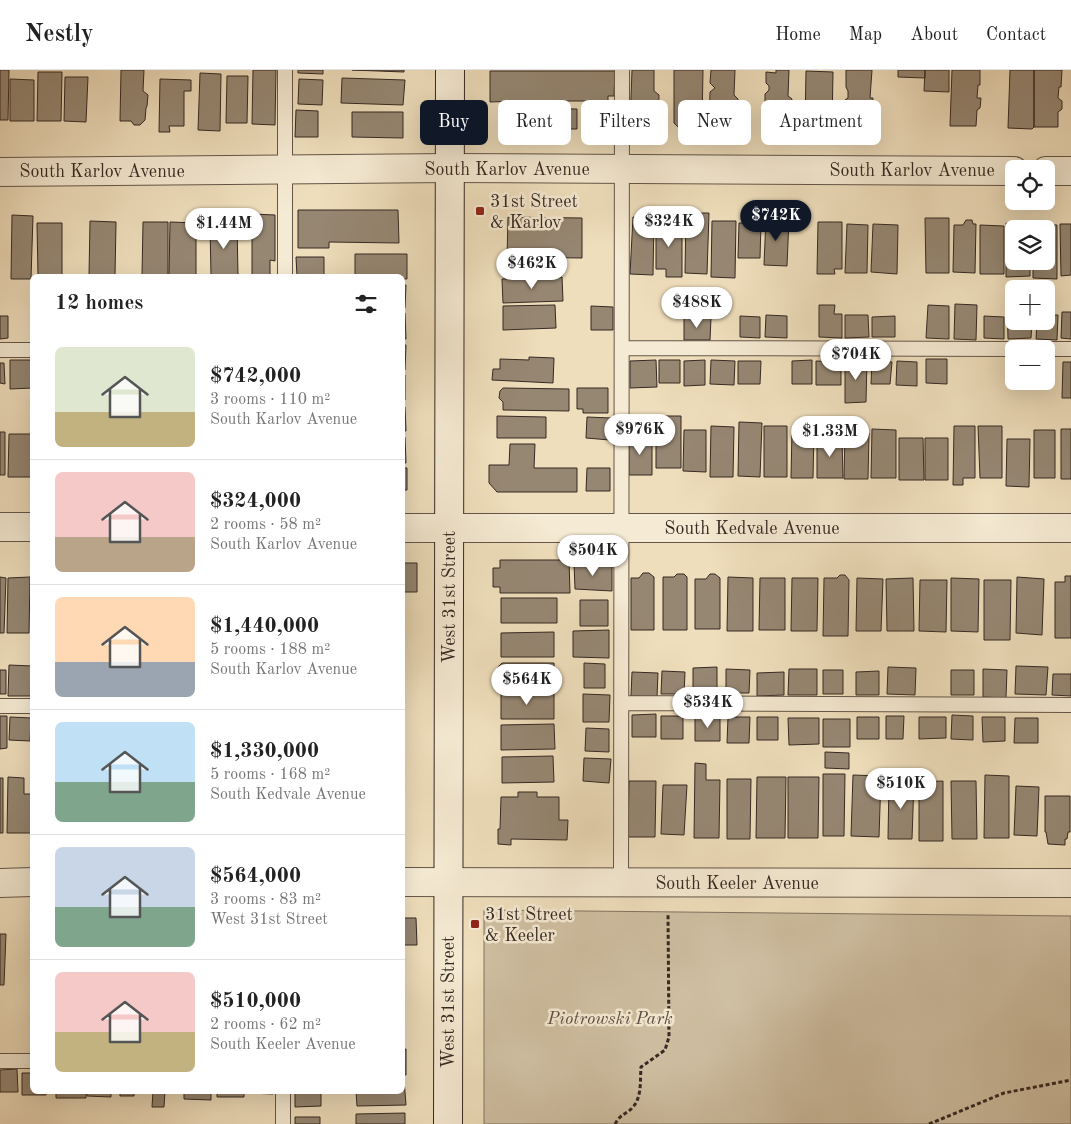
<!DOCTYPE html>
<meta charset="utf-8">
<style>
:root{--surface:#fff;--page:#f2f2f2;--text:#222;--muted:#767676;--line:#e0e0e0;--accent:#111827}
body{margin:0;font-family:"Old Standard TT",serif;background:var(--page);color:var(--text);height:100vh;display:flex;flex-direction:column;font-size:19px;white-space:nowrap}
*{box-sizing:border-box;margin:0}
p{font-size:16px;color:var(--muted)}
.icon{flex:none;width:28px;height:28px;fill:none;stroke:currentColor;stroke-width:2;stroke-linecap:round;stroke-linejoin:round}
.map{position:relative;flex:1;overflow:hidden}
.side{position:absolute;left:30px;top:204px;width:375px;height:820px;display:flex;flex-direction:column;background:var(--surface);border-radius:8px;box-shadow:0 5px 20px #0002}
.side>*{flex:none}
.banner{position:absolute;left:420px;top:30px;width:475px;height:45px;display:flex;gap:10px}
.tools{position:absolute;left:1005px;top:90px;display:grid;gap:10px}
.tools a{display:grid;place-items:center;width:50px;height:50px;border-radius:8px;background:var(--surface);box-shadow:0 5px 20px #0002;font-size:25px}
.price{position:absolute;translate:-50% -42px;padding:0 11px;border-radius:18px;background:#fff;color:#222;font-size:16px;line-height:32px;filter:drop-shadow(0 1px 2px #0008)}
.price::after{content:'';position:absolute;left:50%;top:30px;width:15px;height:11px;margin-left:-8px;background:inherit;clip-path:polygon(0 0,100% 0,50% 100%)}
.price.on{background:var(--accent);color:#fff}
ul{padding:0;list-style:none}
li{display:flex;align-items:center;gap:15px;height:125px;padding:0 25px}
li+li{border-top:1px solid var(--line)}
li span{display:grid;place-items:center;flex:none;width:140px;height:100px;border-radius:8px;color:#555}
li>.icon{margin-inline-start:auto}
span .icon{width:60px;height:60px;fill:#fffc;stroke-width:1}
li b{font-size:21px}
h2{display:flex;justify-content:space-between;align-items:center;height:60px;padding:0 25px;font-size:21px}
.tag{padding:0 18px;border-radius:8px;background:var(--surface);box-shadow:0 5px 20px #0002;font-size:18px;line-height:45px}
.tag.on{background:var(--accent);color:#fff}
header{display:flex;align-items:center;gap:30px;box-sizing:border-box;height:70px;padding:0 25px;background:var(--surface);border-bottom:1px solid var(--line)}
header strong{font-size:24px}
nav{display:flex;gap:28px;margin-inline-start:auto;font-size:18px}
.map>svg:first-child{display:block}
.green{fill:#cfbfa2;stroke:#827462}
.building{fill:#968773;stroke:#352923}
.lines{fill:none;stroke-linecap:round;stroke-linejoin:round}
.service-casing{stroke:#645649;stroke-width:16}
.minor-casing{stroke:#645649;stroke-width:30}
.tertiary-casing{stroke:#645649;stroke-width:30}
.secondary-casing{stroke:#352923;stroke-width:30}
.path{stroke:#352923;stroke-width:3;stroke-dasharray:4 2.5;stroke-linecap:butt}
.service{stroke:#f5ead3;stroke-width:14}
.minor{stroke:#f5ead3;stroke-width:28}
.tertiary{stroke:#f5ead3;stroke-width:28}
.secondary{stroke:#f5ead3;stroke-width:28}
.poi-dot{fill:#8f2418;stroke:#f5ead3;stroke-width:2}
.labels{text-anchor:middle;stroke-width:5;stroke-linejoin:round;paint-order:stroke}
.street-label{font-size:18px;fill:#352923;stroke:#f5ead3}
.poi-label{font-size:18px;fill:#352923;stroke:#f5ead3;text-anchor:start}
.park-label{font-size:18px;font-style:italic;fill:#5c4e43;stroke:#f5ead3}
</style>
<header>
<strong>Nestly</strong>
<nav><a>Home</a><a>Map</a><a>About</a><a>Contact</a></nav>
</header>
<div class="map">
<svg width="1071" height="1054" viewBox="0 0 1071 1054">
<rect width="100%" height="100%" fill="#efdebc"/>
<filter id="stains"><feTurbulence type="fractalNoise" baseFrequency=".004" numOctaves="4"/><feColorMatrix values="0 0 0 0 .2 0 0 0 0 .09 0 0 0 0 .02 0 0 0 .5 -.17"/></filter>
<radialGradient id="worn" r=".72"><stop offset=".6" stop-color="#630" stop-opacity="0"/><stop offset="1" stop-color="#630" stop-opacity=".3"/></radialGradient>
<!-- green -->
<path class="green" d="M484,840L1071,846V1054H484Z"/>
<!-- building -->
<path class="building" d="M0,0H9L8,50H0Z
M121,0H144L143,21L148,25L147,36L146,38L145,50L140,55H134L131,51H120Z
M253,0H276L275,55L252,54Z
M298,0H323V4L298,3Z
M352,0H404V2Z
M632,0H654V21L659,25L658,54L630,53Z
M674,0H703L702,53L697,59H680L674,53Z
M711,0H735L734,25L738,29V33L735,36L734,56H709L710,22L715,18L710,13Z
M776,0H789L788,26L792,29L791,34L788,38L787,55H765V24L769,20V16L766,13V2L776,3Z
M846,0H872L870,28H873L872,38L870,40V56L865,60H858V68H844L845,30L848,28V21L846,17Z
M898,0H925V8L898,7Z
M925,0H949V22L924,21Z
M952,0H980V15H978L977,28H981L980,38L977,40L976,56H950Z
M1010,0H1034V57L1032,59L1008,58Z
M1034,0H1062L1061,17H1059L1058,28L1062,31V39L1058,42V57H1034Z
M490,1H615L614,26H608V31H533V36H519V31L490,32Z
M806,1L833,2L832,58H805Z
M38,2H62L61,51H37Z
M200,3L221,4L220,61L198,60Z
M227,6H248L247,53H226Z
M65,7H88L86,52L64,51Z
M342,8L405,10L403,35L341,33Z
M10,9L34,10V51H10Z
M160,9L191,10V21H184V56H169L170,62H159Z
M299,9L323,10L322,35L298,34Z
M505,38L577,39V59H570V66L505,65Z
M296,40L318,41V67H295Z
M352,42H403V68L352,67Z
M589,51H611V67L588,66Z
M298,140H398L399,173L329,172V178H298Z
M686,143H709L707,204L685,203Z
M252,144L275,145V191L270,190V206H252Z
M12,145L33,146L31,209H11Z
M508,147L582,148V188L507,187Z
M633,147L654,148L653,205L630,204Z
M766,148L789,149L787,196L764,195Z
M925,148H949V203H926Z
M966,150H972L973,154H976L975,203L953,202L954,155H963Z
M90,151L116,152L115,206H89Z
M656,151H682V207H666V199H656Z
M712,151H736L735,208L711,207Z
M143,152H168V206H142Z
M170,152L196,153V206H169Z
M818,152H842V199H834L835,204H817Z
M37,153H62V206H38Z
M237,153L238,206H211L210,154Z
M739,153H761L760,188H738Z
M1006,153H1030V159H1014V191H1030V206L1006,207Z
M847,154L868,155L867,203H845Z
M873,154L898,155L897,204L871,202Z
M1034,154L1057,155V209L1033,208V191H1046V159H1034Z
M1060,154H1071V205L1061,206Z
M980,155L1004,156V204H980Z
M355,184H407V209H402V206H355Z
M296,187H324V206H297Z
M562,207L563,231L503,233L502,209Z
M402,215H406L405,238H402Z
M1007,226H1014V251H1032L1031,268L1008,269Z
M955,234L977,235L976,270L954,269Z
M555,235L556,258L503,260V236Z
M819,235H835L834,244H842V268L819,267Z
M928,235L949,236V269L926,268Z
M591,236L613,237V260H591Z
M1062,242H1071V269L1061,268Z
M402,243H405L406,269H402Z
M766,245L787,246V268L765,267Z
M845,245H868L869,267L845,268Z
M1046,245H1058L1057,270L1036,269L1037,251H1046Z
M0,246H8V268L0,269Z
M740,246L760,247V268L740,267Z
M895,246V267H872V247Z
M984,246L1004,247V269L984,268Z
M684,248H711L710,270H684Z
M402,275H406L405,300H402Z
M529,287L554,288L553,313L492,310L493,299H500V289L529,290Z
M845,289H867L866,332L845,333Z
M926,289H947V314L926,313Z
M10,290H32V318L10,319Z
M656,290L657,317L630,318V291Z
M659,290H680V313H659Z
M705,290V315L684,316V291Z
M711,290L735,291L734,315L710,314Z
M812,290V314H792V291Z
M1008,290H1014V311H1029V315H1008Z
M738,291H761L760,314H738Z
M816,291L841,292V315H816Z
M872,291L892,292L890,314H871Z
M897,291L917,292V316L896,315Z
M1063,292H1071V328H1062Z
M0,293H4L5,314L0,313Z
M402,305H405V330H402Z
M503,318L569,319V341L503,340V332L499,328L500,321Z
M577,318H608V343H583V339H577Z
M402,337H405L406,361H402Z
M497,346L546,347V368H497Z
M656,346H681V398H656Z
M587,347L611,348L610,370L586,368Z
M739,352L762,353L760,407L738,406Z
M711,356L734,357L733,407H710Z
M764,356H787V407H764Z
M954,356H975V408H963V415H953Z
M978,356H1002V408H980Z
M872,359L896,360V408H871Z
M1061,359H1071V409H1061Z
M684,360H706V402L683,401Z
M792,360H814L813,408H791Z
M1034,360H1055V408H1034Z
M0,362H5V405H0Z
M845,362L869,363L868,409H844Z
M9,364H32L31,407H8Z
M402,367H405L406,393H402Z
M629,367H652V405H629Z
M817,368H842L843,408H817Z
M899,368H923L924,410H899Z
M925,368H948V410H925Z
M1007,369H1030L1029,417L1006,416Z
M510,374H535L534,398H577V422H497L489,413V395H509Z
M402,398H407V420H402Z
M587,398H610V421H586Z
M500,490H569L570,523H500V517H493V498H500Z
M402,493H417V522H402Z
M574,494H612V521L575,519Z
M643,503H649L654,507V560H631V508H639Z
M677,504H684L687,507V560H663V507H674Z
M710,504H715L720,508V559H695V509H706Z
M840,505H845L849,510L848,566H823L824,508H837Z
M1065,506H1071V568H1055V512H1065Z
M0,507L6,508L4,563H0Z
M30,507L29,563H7L8,508Z
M728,507L753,508V561H727Z
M1017,507L1044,509L1042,565L1016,563Z
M760,508H785V560H759Z
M792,508H818L817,561H791Z
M857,508L883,509L881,561H856Z
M913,508L914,561H887L886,509Z
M951,508L979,509L978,562L951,561Z
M920,510H947L946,562L919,561Z
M984,510H1011L1010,570H984Z
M501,528H557V553H501Z
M580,530H608V556H580Z
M402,551H404V576H402Z
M609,560V588L573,587V561Z
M554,562V587H501V563Z
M502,593H554L555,617H502V608L498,604V597Z
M584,593L605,594V618H584Z
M9,595L32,596V626H8Z
M1016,596L1048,597L1046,625L1015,624Z
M717,597V623H693V598Z
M888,597L916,598L915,625L887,624Z
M726,599L750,600L749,623H726Z
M789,599H817V625H788Z
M983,599L1007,600L1006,628L983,627Z
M0,600H6V624H0Z
M823,600H843V624H823Z
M951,600H974V625H951Z
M662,601L685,602L684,624H661Z
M879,601V625H856V602Z
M632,602L658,603L657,627L631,626Z
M784,602V625L757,626V603Z
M1053,604H1071V626L1052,625Z
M402,615H404V640H402Z
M501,624H554V649H501Z
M583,624L610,625L609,652H583Z
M656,644V667H632V645Z
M952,645L973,646V670L951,669Z
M0,646H7V678L0,679Z
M661,646H683V669H661Z
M886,646H904L903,669H886Z
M10,647L31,648L30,671L9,670Z
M695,647H720V671H695Z
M728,647H750L749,673H727Z
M757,647H778V670H757Z
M857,647H879V669H857Z
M919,647H946V668L919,669Z
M982,647H1005V671L983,672Z
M788,648H819V674L789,675Z
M1015,648H1038V673H1014Z
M823,649H850V677H823Z
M554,654L555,679L501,680V655Z
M586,658L609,659V682L585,681Z
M825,682L849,683V699L825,698Z
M553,686L554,712L502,713V687Z
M584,688L611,689L609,713L583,711Z
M695,693L706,694V710H720L719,768H694Z
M823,704H845L844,766H823Z
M853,705L881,706L879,767L851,766Z
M985,705L1009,706V768H984Z
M8,707L24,708V724H32L31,763H7Z
M757,707H786L785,768H756Z
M788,707H819L818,768H788Z
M0,708H3V763H0Z
M727,709H751L750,769H727Z
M629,711H656L655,767H628Z
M889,711H914L912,769H888Z
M943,711V771H919V712Z
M951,711H976L977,769H952Z
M663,715H687L684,765L661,764Z
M1016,716L1039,717L1037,766L1014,765Z
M518,722H537V727H559V750H568L567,770L511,769V775L498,774V759H500L501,727H518Z
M1045,726H1070V762H1068L1067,769H1065V775L1048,774L1046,762H1045Z
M402,848H416L417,875H402Z
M0,864H6L4,915H0Z
M402,885H404V910H402Z
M402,918H404V942H402Z
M402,948H404V973H402Z
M402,979H406V1005H402Z
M17,999L18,1022H0V1000Z
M22,1003H32V1021H46V1025H22Z
M404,1009L406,1035L357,1036L356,1021H402V1010Z
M56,1021H86V1028H56Z
M87,1021H111V1027L87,1026Z
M120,1021H134V1026H120Z
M153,1021H165L164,1037H152Z
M184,1021H211V1030L184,1029Z
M217,1021H244V1027H217Z
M248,1021H273V1024L248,1023Z
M295,1021H321V1036L295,1037Z
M405,1043V1054H356V1044Z
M295,1047H320V1054H295Z"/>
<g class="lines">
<!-- service casing -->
<g class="service-casing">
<path id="service" d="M285,206V0
M622,278L1014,279
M1046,279H1071
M0,280H32
M621,633L1071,635
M0,636H32
M621,812L622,0
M0,991H32
M283,1054V1021"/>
</g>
<!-- minor casing -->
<g class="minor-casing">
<path id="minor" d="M1046,101H1071
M0,102L450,98L1014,101
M0,457H32
M402,458H1071"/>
</g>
<!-- tertiary casing -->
<g class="tertiary-casing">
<path id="tertiary" d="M402,812L1071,813
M0,813L32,812"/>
</g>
<!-- secondary casing -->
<g class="secondary-casing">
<path id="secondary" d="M448,1054L450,0"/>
</g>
<!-- path -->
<path class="path" d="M615,1054C621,1043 626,1045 633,1037C642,1027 640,1010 641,997L665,980L669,967L668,844
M929,1054L1004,1023L1071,1010"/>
<!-- service -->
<use href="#service" class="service"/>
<!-- minor -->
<use href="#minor" class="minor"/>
<!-- tertiary -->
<use href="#tertiary" class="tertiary"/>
<!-- secondary -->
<use href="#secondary" class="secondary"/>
</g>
<!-- markers -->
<g class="poi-dot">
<rect x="475" y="136" width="10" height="10" rx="2.5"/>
<rect x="470" y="849" width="10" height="10" rx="2.5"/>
</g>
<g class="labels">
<!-- street labels -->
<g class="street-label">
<text x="507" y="105">South Karlov Avenue</text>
<text x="912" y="106">South Karlov Avenue</text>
<text x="102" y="107">South Karlov Avenue</text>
<text x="752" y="464">South Kedvale Avenue</text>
<text transform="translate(449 527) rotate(-90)" y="6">West 31st Street</text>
<text x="737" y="819">South Keeler Avenue</text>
<text transform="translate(448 932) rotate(-90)" y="6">West 31st Street</text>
</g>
<!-- poi labels -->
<g class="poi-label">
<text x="490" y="137">31st Street<tspan x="490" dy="21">&amp; Karlov</tspan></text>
<text x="485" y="850">31st Street<tspan x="485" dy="21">&amp; Keeler</tspan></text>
</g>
<!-- park labels -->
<g class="park-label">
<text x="610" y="954">Piotrowski Park</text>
</g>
</g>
<rect width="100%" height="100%" filter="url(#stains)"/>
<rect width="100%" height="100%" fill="url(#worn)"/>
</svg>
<div class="tools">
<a><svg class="icon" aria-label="locate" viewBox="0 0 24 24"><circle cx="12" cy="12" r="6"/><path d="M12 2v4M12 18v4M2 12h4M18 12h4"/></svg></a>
<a><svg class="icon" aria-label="layers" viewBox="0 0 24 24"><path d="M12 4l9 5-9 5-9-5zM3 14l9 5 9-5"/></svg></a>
<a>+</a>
<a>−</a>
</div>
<b class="price on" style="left:776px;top:172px">$742K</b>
<b class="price" style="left:669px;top:178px">$324K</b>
<b class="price" style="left:224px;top:180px">$1.44M</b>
<b class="price" style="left:532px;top:220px">$462K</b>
<b class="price" style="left:697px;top:259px">$488K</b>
<b class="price" style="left:856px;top:311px">$704K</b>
<b class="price" style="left:640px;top:386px">$976K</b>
<b class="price" style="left:830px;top:388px">$1.33M</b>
<b class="price" style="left:593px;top:507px">$504K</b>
<b class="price" style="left:527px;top:636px">$564K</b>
<b class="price" style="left:708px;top:659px">$534K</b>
<b class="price" style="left:901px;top:740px">$510K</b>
<div class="banner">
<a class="tag on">Buy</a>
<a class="tag">Rent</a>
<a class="tag">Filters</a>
<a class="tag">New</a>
<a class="tag">Apartment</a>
</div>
<section class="side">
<h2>12 homes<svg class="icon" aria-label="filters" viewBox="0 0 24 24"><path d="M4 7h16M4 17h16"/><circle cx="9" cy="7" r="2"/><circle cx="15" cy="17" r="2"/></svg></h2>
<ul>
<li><span style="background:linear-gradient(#dfe7d0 65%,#c2b280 0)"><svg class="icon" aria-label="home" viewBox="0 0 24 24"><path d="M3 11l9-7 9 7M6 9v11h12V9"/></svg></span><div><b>$742,000</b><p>3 rooms · 110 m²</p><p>South Karlov Avenue</p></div></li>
<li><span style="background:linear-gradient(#f6c9c9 65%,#b9a48a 0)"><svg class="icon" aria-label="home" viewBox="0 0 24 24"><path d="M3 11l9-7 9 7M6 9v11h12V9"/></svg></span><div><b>$324,000</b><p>2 rooms · 58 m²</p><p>South Karlov Avenue</p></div></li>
<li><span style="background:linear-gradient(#ffd9b3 65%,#9aa5b1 0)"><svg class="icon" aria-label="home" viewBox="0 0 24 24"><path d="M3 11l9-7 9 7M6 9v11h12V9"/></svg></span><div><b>$1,440,000</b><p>5 rooms · 188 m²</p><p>South Karlov Avenue</p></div></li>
<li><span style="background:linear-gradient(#bfe0f5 60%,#7fa58c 0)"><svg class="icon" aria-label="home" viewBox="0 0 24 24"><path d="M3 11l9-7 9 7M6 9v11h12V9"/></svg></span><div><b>$1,330,000</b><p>5 rooms · 168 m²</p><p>South Kedvale Avenue</p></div></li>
<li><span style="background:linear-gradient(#c9d6e8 60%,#7fa58c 0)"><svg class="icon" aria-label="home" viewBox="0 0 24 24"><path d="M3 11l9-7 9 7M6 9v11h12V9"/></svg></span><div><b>$564,000</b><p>3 rooms · 83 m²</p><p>West 31st Street</p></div></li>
<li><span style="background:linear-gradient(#f6c9c9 60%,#c2b280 0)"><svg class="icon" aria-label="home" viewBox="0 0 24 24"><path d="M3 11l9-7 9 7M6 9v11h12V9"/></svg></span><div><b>$510,000</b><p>2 rooms · 62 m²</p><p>South Keeler Avenue</p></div></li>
</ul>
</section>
</div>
